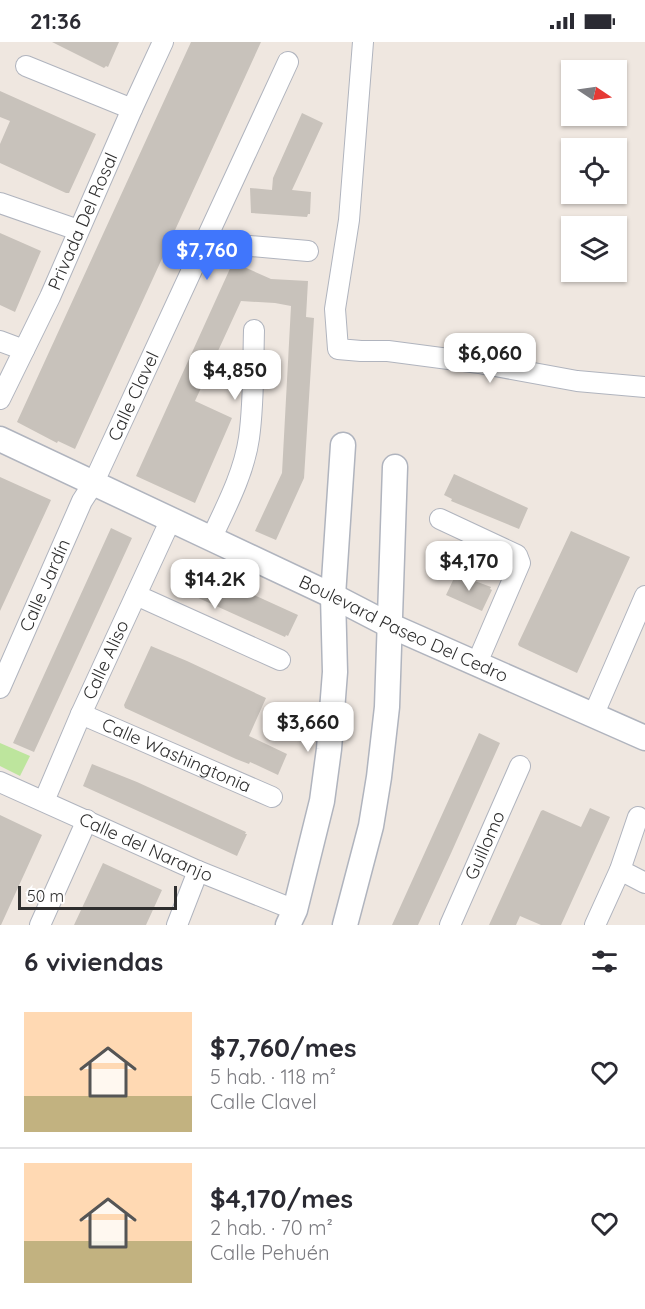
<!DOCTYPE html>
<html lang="es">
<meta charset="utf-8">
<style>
:root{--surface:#fff;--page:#f7f7f7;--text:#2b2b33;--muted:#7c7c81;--line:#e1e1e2;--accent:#4076fc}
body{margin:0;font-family:Quicksand,sans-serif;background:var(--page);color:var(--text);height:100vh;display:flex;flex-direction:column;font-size:22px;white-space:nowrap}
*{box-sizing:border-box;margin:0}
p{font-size:20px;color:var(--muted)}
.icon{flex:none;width:33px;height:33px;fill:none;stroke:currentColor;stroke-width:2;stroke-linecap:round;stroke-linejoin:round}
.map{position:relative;height:883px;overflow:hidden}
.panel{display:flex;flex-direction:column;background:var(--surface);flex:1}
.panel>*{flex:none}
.needle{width:39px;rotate:103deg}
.controls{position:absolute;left:561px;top:18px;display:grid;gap:12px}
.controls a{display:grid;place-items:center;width:66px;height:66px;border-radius:0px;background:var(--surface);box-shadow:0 2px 4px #0004;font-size:30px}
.scale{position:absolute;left:18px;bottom:15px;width:159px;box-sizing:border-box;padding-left:6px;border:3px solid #2e2e2e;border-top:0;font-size:16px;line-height:21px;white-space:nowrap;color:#2e2e2e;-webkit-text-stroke:4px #fff;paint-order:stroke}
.price{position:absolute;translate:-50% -51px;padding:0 14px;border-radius:12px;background:#fff;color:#222;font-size:20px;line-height:39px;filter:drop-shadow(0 2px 3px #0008)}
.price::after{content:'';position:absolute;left:50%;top:36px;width:18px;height:14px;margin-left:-9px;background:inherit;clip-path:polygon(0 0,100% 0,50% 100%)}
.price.on{background:var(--accent);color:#fff}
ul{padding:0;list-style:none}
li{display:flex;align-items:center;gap:18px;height:150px;padding:0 24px}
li+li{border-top:2px solid var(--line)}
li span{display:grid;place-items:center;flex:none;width:168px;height:120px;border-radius:0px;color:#555}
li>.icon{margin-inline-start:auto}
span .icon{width:72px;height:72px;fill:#fffc;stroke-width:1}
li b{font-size:26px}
h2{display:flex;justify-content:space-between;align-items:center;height:72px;padding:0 24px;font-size:26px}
.status{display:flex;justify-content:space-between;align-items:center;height:42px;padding:0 30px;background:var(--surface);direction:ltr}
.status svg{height:16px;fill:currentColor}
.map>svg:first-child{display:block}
.green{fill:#bde59d}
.building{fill:#c8c2bb}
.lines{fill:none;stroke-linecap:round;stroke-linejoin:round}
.minor-casing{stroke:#b0b4be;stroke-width:22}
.tertiary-casing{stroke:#b0b4be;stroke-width:27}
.minor{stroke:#fff;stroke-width:20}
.tertiary{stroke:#fff;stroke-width:24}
.labels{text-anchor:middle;stroke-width:4.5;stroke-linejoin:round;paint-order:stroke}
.street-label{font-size:18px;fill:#2e2e2e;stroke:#fff}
</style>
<div class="status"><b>21:36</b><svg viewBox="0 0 49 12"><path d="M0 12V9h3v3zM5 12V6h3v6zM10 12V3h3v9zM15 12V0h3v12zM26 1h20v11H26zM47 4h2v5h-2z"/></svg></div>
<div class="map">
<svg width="645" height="883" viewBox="0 0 645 883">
<rect width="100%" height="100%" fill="#efe7e0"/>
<!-- green -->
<path class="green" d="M0,701L30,714L20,734L0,724Z"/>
<!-- building -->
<path class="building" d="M52,0H119L108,25L106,24L104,26Z
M191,0H261L75,407L58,399L57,401L17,380Z
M0,49L96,92L69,151H66L0,121V102L10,79L0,75Z
M302,71L323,81L292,148L311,150L310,172H308L307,175L251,171L250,146L272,148L273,136Z
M0,191L41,209L15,270L0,263Z
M233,220L271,237L308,239L306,275L314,276L304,436L276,498L255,489L282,431L291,264L275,261L241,259L195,359L232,376L195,461L136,434Z
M454,432L528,466L519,487L451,459L452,457L444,453Z
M0,435L51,458L0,569Z
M111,486L132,496L34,710L13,701Z
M571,489L630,515L577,631L519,604L518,602Z
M182,520L298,573L288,594L286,593L285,595L174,545L175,542L172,541Z
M456,532L491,545L490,547L492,548L482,569L446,553Z
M151,604L187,619L266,656L249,694L287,712L278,733L250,720L249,722L236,717L125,666L124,663Z
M479,691L500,701L452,809L418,883H392Z
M92,722L137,740L246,790L245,792H247L237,814L83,744Z
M590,766L610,775L561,883H541L520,874L516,883H489L541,769L543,768L581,785Z
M0,773L42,793L1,883H0Z
M103,821L162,848L146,883H74Z"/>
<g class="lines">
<!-- minor casing -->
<g class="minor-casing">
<g id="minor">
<path d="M363,0L349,178L335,267L338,307L361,309H388L479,321L577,339L645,345"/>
<path d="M26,24L132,67"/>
<path d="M0,161L78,188"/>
<path d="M204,200L308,209"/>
<path d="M0,299L24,308"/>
<path id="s1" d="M0,357L50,255L132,67L163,0"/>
<path d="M440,477L517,513L520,521L477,621"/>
<path d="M211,497C226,465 244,431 249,396C254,361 253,324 254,288"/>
<path d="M136,553L280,618"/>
<path id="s2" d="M0,646L82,459L93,442L288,20"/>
<path id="s3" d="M81,672L272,755"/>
<path d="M593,674L645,554"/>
<path id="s4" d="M0,740L198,829L295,868"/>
<path id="s5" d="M44,759L81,672L171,477"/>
<path d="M620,828L645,841"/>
<path d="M40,883L87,778"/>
<path d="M177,883L198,829"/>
<path id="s6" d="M450,883L520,724"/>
<path d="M595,883L620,828L638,775"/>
</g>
</g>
<!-- tertiary casing -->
<g class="tertiary-casing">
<g id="tertiary">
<path id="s7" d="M0,397L333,554L389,583L645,696"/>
<path d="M288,883L295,868L322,759L329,707L335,630L333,554L343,403"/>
<path d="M345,883L371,784L379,735L387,665L395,425"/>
</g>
</g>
<!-- minor -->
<use href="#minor" class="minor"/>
<!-- tertiary -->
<use href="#tertiary" class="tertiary"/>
</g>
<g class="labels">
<!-- street labels -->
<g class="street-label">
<text dy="6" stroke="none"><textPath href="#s1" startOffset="196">Privada Del Rosal</textPath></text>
<text dy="6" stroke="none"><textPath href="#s2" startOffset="321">Calle Clavel</textPath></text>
<text dy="6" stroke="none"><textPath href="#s2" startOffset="112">Calle Jardín</textPath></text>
<text dy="6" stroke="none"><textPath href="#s7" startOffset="446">Boulevard Paseo Del Cedro</textPath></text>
<text dy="6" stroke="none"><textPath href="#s5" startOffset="154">Calle Aliso</textPath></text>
<text dy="6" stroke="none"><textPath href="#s3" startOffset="104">Calle Washingtonia</textPath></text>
<text dy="6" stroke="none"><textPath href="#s6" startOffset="87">Guillomo</textPath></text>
<text dy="6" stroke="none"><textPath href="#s4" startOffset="160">Calle del Naranjo</textPath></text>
</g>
</g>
</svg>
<div class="controls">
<a><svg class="needle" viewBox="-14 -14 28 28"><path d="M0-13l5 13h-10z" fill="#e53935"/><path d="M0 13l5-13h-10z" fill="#7c7c81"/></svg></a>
<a><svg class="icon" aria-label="locate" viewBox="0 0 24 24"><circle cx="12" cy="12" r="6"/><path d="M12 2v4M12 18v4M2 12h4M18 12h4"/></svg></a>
<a><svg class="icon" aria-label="layers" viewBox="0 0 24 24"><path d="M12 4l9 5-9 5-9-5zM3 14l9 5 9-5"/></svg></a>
</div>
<div class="scale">50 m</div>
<b class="price on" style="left:207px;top:239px">$7,760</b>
<b class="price" style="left:490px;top:342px">$6,060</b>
<b class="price" style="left:235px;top:359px">$4,850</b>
<b class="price" style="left:469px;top:550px">$4,170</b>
<b class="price" style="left:215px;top:568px">$14.2K</b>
<b class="price" style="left:308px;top:711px">$3,660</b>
</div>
<section class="panel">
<h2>6 viviendas<svg class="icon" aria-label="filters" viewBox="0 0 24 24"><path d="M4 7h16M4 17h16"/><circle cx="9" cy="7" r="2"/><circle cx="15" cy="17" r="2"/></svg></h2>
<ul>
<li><span style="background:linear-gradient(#ffd9b3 70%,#c2b280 0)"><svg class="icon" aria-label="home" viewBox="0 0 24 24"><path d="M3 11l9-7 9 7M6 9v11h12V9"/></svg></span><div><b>$7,760/mes</b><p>5 hab. · 118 m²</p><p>Calle Clavel</p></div><svg class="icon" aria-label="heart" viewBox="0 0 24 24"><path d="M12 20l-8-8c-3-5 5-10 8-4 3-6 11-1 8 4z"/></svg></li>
<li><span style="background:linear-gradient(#ffd9b3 65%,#c2b280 0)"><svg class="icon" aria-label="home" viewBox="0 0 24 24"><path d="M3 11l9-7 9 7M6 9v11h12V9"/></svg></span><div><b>$4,170/mes</b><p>2 hab. · 70 m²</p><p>Calle Pehuén</p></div><svg class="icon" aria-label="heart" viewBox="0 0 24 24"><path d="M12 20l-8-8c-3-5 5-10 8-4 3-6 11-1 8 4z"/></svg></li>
</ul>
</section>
